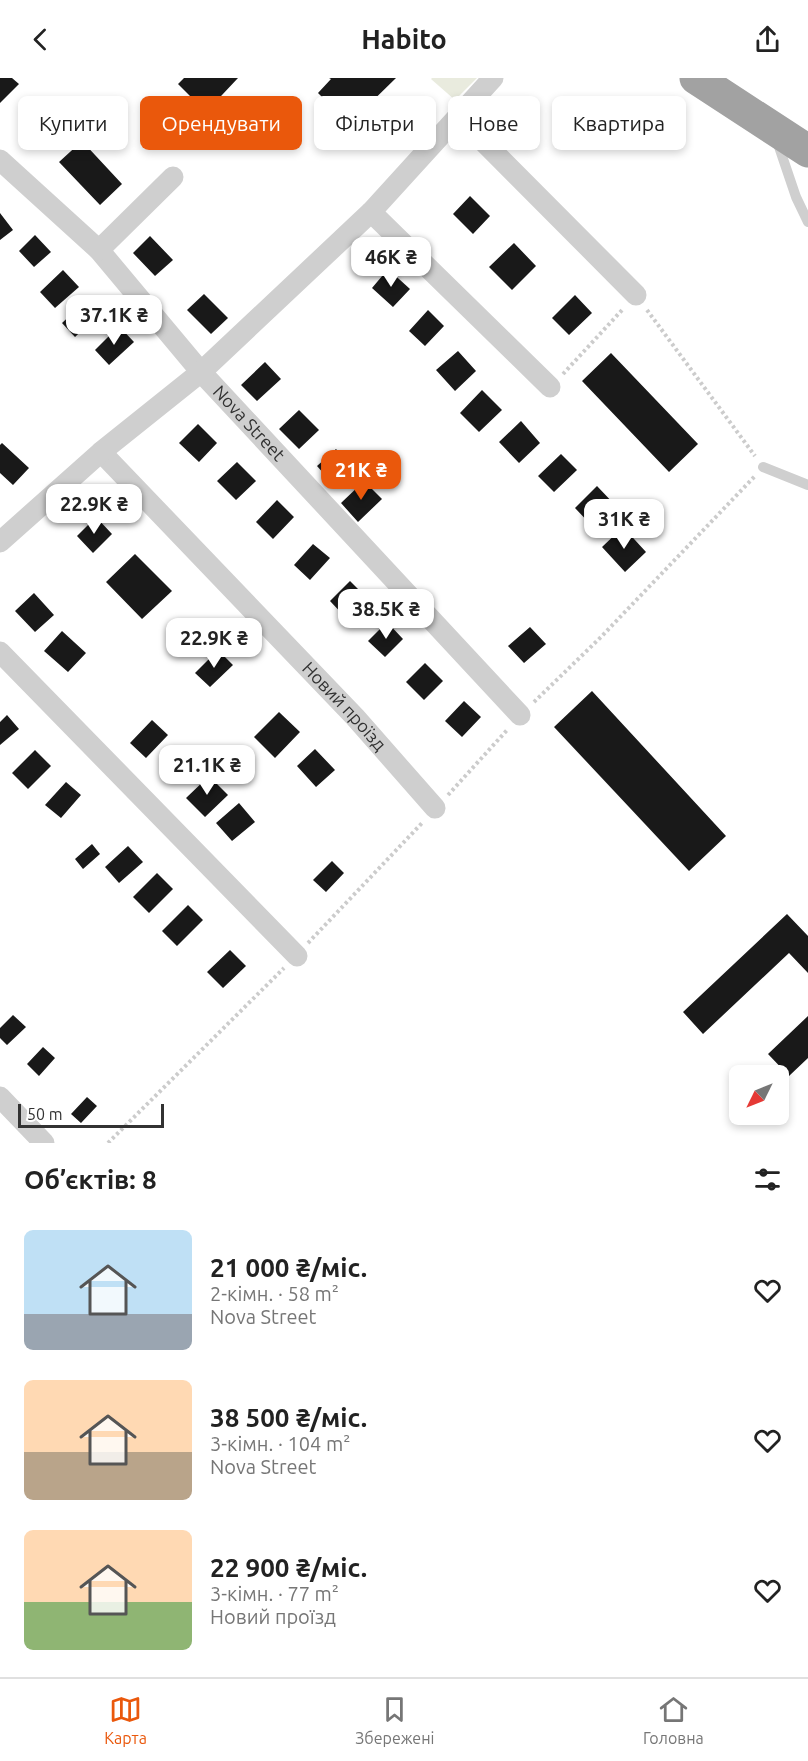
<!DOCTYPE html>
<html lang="uk">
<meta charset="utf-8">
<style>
:root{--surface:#fff;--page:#f2f2f2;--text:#222;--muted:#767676;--line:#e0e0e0;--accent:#ea580c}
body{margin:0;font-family:Ubuntu,sans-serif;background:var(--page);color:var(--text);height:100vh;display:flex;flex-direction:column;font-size:22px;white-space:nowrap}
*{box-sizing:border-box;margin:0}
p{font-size:20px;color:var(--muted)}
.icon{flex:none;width:33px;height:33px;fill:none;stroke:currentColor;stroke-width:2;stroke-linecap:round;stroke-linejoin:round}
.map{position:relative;height:1065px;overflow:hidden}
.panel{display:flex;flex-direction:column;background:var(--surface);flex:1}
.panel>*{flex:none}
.top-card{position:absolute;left:18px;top:18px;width:772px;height:54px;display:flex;gap:12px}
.needle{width:39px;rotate:227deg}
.fabs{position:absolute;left:729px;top:987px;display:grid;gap:12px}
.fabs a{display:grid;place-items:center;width:60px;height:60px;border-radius:9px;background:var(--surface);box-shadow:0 3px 9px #0003;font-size:30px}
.scale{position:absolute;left:18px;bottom:15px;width:146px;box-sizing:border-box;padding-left:6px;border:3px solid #323232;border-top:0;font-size:16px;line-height:21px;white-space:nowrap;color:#323232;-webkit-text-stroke:4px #fff;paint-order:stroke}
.price{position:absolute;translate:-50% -51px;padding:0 14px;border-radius:12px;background:#fff;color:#222;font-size:20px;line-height:39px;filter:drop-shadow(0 2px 3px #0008)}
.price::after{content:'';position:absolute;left:50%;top:36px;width:18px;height:14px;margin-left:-9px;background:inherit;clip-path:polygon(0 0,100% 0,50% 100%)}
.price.on{background:var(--accent);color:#fff}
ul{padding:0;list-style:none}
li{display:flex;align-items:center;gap:18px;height:150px;padding:0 24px}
li span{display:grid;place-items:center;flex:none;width:168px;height:120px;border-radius:9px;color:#555}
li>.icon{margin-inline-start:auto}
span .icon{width:72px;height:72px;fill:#fffc;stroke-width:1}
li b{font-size:26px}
h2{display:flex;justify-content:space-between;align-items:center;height:72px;padding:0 24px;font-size:26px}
.pill{padding:0 21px;border-radius:9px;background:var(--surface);box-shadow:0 3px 9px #0003;font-size:21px;line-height:54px}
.pill.on{background:var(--accent);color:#fff}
header{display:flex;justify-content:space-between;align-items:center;height:78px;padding:0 24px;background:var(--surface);font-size:27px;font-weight:700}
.tabs{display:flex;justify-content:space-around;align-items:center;height:84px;border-top:2px solid var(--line);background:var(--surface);font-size:16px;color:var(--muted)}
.tabs a{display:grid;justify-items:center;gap:3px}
.tabs .on{color:var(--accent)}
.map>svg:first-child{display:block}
.green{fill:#e9ebde}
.building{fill:#191919}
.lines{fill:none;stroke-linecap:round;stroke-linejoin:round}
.path{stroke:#ccc;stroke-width:4;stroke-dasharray:3 3;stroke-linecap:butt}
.service{stroke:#cfcfcf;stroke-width:10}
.minor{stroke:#cfcfcf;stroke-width:21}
.trunk{stroke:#a2a2a2;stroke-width:33}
.labels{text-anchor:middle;stroke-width:6;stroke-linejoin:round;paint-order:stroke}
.street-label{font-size:18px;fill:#323232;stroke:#fff}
</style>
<header><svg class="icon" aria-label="back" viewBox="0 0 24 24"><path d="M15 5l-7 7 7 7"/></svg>Habito<svg class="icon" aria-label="share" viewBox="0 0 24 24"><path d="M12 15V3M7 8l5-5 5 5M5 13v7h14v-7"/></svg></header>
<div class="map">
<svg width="808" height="1065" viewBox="0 0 808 1065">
<rect width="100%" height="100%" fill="#fff"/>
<!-- green -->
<path class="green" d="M477,0L455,22L431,1L432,0Z"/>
<!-- building -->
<path class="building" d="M0,0H12L19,6L0,25Z
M184,0H238L206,34L178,6Z
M329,0H396L349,46L318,15L331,1Z
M43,29L62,48L39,72L19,54Z
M82,63L122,106L100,127L59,84Z
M470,118L490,138L473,156L453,136Z
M0,135L13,152L0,162Z
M35,157L51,174L34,189L19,173Z
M150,158L173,182L155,198L133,175Z
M514,165L536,188L512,212L489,189Z
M388,191L410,211L393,229L372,210Z
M63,192L79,209L55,230L40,214Z
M204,216L228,240L211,256L187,232Z
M575,217L592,235L569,257L552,240Z
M90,219L103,232L75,259L62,245Z
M428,232L444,248L425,268L409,253Z
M119,248L134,264L109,287L95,272Z
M458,273L476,293L455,313L436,292Z
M611,275L698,366L669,394L582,303Z
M265,284L281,301L257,323L241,307Z
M482,312L502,332L479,354L460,335Z
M299,332L319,352L299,371L279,351Z
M521,343L540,365L519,385L499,364Z
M198,346L217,365L199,384L179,365Z
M2,365L29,390L13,407L0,395V367Z
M336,371L353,390L334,407L317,388Z
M561,376L577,392L554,414L538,398Z
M237,384L256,403L236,422L217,403Z
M364,403L382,421L358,444L341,425Z
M597,408L616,428L594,450L575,430Z
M277,422L294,439L273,461L256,444Z
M96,439L112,456L93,475L77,458Z
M623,449L646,474L625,494L602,469Z
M313,466L330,480L310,502L294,487Z
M135,476L172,513L142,541L106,504Z
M350,503L368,521L347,541L330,523Z
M34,515L54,537L35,554L15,533Z
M196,541L208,553L189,572L176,560Z
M387,544L403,561L385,579L368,563Z
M530,549L546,566L524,585L508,568Z
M62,553L86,575L68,594L44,573Z
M218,572L233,587L210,609L195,595Z
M425,585L443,603L424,622L406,604Z
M592,613L726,758L689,793L554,649Z
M464,623L481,639L462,659L445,643Z
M279,634L300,654L275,680L254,659Z
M7,637L19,651L0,667V644Z
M152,642L168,657L146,680L130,665Z
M315,671L335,692L316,709L297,688Z
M35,672L51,688L28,711L12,695Z
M209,698L228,717L205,739L186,720Z
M66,704L81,717L61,740L45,727Z
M239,725L255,744L232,763L216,745Z
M92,766L100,776L83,791L75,781Z
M128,768L143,784L119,805L105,789Z
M332,783L344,795L326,814L313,802Z
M157,795L173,811L149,835L133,819Z
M188,827L203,842L177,868L162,853Z
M787,836L808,858V895L789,875L703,956L683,934Z
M230,872L246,888L223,910L207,894Z
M13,937L26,949L7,967L0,960V950Z
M808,938V980L789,998L768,976Z
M43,969L55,980L39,998L27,986Z
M87,1019L97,1028L81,1045L71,1036Z"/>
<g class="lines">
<!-- path -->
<path class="path" d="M647,232L755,378
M563,296L623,231
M534,624L601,559L755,398
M448,717L508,651
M308,865L423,744
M108,1065L284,890"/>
<!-- service -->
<path class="service" d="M777,63L796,119L808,144
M763,389L808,407"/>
<!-- minor -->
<g class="minor">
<path d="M458,38L636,217"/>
<path id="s1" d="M0,82L99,172L201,294L520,637"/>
<path d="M371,134L550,309"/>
<path d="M99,172L173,99"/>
<path id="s2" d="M101,374L355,639L435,730"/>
<path d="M0,464L101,374L201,294L371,134L493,0"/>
<path d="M0,574L297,878"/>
<path d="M0,1019L44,1065"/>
</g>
<!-- trunk -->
<path class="trunk" d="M696,0L808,73"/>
</g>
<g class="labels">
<!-- street labels -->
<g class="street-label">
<text dy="6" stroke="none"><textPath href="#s1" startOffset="363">Nova Street</textPath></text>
<text dy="6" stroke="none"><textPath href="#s2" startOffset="352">Новий проїзд</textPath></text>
</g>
</g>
</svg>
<div class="fabs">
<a><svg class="needle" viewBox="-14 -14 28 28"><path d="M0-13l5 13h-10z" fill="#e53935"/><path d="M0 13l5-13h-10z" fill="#767676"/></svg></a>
</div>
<div class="scale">50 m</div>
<b class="price" style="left:391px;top:210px">46K ₴</b>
<b class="price" style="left:114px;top:268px">37.1K ₴</b>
<b class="price on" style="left:361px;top:423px">21K ₴</b>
<b class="price" style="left:94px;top:457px">22.9K ₴</b>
<b class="price" style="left:624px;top:472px">31K ₴</b>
<b class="price" style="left:386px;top:562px">38.5K ₴</b>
<b class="price" style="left:214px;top:591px">22.9K ₴</b>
<b class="price" style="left:207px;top:718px">21.1K ₴</b>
<div class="top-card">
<a class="pill">Купити</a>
<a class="pill on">Орендувати</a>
<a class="pill">Фільтри</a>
<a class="pill">Нове</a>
<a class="pill">Квартира</a>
</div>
</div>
<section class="panel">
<h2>Об’єктів: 8<svg class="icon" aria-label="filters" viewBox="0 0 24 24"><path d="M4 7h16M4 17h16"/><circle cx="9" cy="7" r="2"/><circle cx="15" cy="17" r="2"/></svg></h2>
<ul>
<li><span style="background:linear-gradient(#bfe0f5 70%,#9aa5b1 0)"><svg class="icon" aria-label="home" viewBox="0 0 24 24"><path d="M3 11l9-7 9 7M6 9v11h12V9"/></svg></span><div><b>21 000 ₴/міс.</b><p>2-кімн. · 58 m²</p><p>Nova Street</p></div><svg class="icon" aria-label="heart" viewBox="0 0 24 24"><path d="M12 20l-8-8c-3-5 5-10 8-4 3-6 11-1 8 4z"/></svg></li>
<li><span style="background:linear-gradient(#ffd9b3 60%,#b9a48a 0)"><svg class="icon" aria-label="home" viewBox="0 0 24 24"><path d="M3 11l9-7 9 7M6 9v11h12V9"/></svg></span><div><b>38 500 ₴/міс.</b><p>3-кімн. · 104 m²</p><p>Nova Street</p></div><svg class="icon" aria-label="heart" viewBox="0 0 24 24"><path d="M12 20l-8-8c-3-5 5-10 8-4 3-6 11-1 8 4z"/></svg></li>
<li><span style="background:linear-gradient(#ffd9b3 60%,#8fb573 0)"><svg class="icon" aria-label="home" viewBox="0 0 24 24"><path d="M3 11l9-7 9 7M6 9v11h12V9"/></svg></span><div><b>22 900 ₴/міс.</b><p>3-кімн. · 77 m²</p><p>Новий проїзд</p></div><svg class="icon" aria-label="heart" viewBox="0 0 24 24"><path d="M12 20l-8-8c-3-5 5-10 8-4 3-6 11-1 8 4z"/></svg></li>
</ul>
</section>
<nav class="tabs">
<a class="on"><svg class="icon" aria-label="map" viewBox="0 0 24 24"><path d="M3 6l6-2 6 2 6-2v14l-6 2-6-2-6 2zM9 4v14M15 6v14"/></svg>Карта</a>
<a><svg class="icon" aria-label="saved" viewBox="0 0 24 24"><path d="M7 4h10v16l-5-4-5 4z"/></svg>Збережені</a>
<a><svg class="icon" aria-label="home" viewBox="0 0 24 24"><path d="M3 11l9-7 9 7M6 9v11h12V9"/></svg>Головна</a>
</nav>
